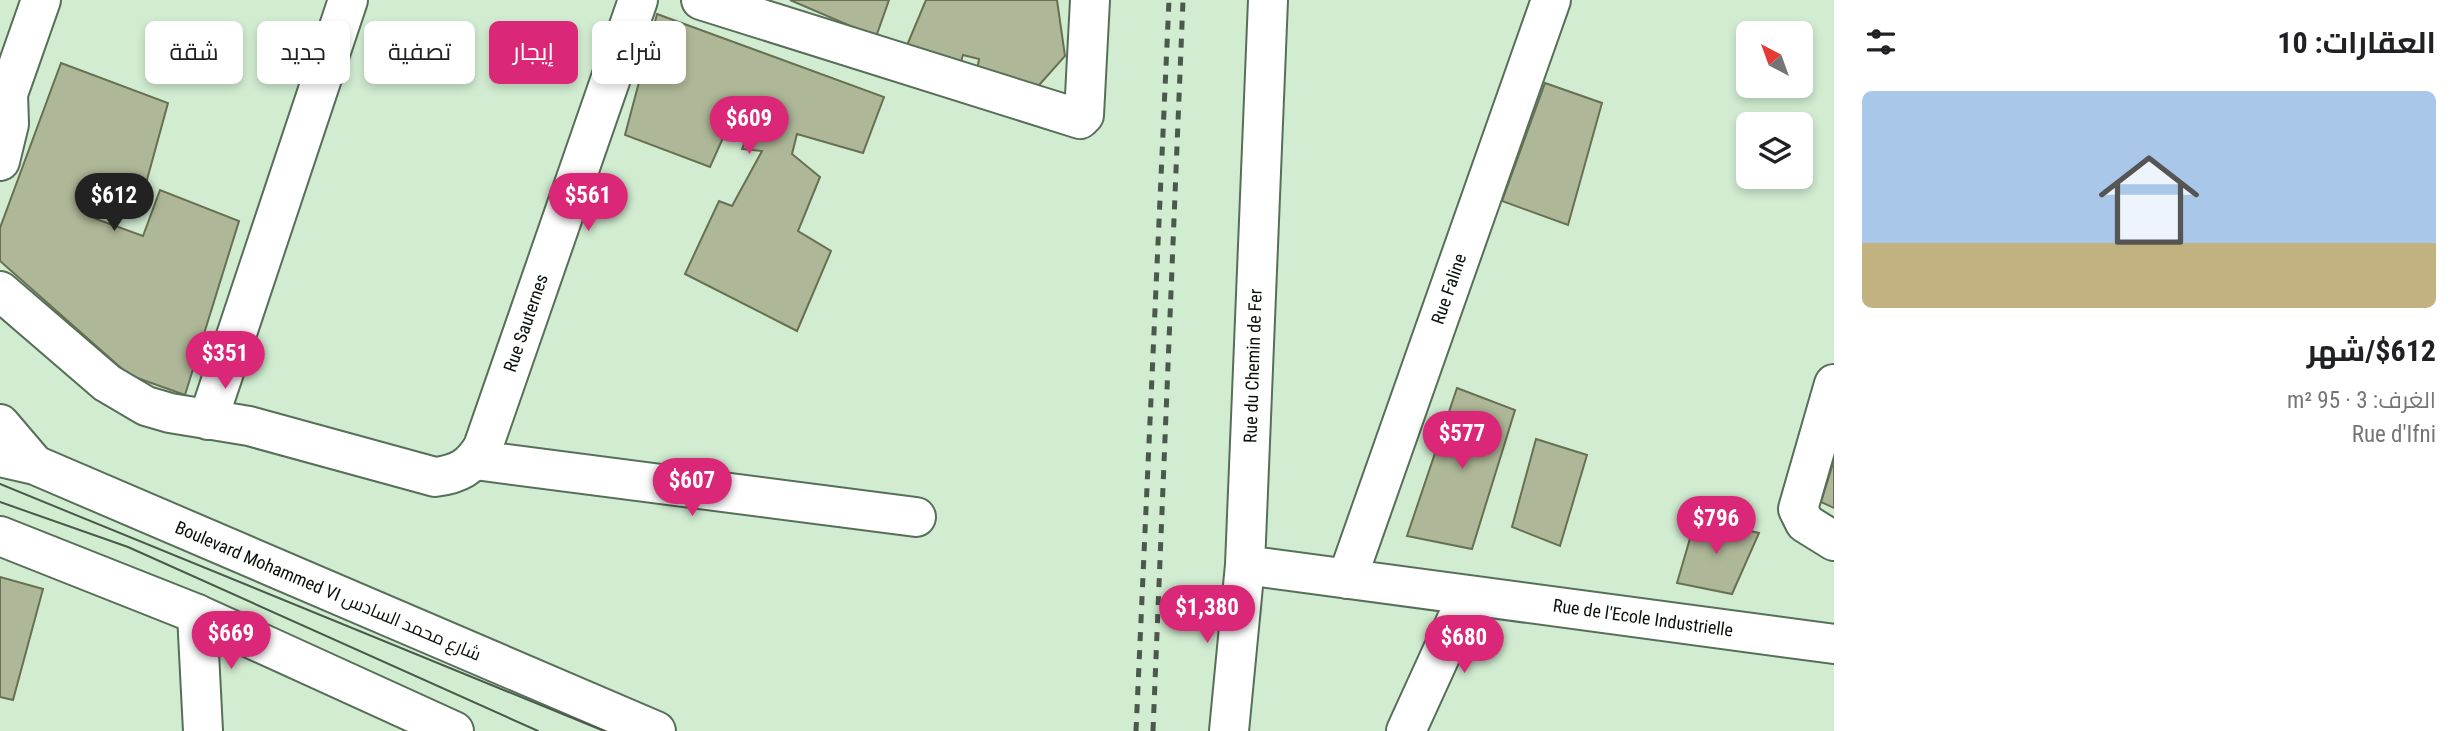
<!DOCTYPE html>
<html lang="ar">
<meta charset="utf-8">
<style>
:root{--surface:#fff;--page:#f2f2f2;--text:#202124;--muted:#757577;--accent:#db2777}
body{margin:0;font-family:"Roboto Condensed",Cairo,sans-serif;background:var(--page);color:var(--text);direction:rtl;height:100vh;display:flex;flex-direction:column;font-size:26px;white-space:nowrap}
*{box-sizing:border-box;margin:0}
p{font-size:23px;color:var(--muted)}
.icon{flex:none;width:38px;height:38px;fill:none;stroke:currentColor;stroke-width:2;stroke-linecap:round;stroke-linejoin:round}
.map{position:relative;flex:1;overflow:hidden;direction:ltr}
.drawer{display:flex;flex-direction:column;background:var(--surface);width:630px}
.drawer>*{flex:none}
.hud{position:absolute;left:21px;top:21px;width:665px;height:63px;direction:rtl;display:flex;gap:14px}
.needle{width:46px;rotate:319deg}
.controls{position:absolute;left:1736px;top:21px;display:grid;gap:14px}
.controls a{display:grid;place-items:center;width:77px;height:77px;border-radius:10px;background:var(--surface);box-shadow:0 4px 10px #0003;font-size:35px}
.price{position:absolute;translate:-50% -60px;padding:0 16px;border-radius:24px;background:var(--accent);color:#fff;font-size:23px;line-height:46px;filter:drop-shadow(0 2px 4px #0008)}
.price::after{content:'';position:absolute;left:50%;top:42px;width:21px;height:16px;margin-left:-10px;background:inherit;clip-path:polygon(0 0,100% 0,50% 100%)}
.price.on{background:#222;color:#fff}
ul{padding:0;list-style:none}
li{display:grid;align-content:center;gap:14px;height:371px;padding:0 28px}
li span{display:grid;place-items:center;height:217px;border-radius:10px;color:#555}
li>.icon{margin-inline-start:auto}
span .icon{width:126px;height:126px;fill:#fffc;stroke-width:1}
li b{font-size:30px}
h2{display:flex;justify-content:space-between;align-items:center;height:84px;padding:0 28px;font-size:30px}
.pill{padding:0 24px;border-radius:10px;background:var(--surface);box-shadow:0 4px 10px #0003;font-size:24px;line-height:63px}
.pill.on{background:var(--accent);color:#fff}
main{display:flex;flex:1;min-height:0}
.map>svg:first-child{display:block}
.building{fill:#aeb797;stroke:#687052;stroke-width:2}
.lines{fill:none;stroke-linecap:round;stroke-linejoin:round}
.minor-casing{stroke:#576f58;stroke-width:42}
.major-casing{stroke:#576f58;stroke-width:42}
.minor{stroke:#fff;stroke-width:38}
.major{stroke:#fff;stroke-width:38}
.tram{stroke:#4a594b;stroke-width:2}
.rail{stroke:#4a594b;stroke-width:5;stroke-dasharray:9 9;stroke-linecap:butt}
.labels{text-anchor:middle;stroke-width:6;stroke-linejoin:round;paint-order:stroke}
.street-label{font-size:18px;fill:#081109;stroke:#fff}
</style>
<main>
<section class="drawer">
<h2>العقارات: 10<svg class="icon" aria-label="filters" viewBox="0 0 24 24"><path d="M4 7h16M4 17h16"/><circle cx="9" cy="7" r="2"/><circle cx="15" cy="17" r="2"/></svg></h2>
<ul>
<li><span style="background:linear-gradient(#a9c7e8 70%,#c2b280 0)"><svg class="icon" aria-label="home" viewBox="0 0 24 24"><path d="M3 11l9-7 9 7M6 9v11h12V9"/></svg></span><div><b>$612/شهر</b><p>الغرف: 3 · 95 m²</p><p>Rue d'Ifni</p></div></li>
</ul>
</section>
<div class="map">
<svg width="1834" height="731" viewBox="0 0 1834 731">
<rect width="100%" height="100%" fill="#d1ecd1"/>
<!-- building -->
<path class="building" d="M790,0H889L876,37Z
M926,0H1057L1065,56L1032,93L976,76L979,59L963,55L958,72L905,50Z
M657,14L884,97L863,153L797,134L792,154L820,177L798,231L831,251L797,331L685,274L719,201L732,206L762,151L742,149L751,127L731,120L710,167L625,135Z
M61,63L168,103L145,187L112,179L96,219L143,236L160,190L239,221L185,395L129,375L0,261V228Z
M1545,83L1602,103L1568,225L1502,201Z
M1457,388L1515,410L1472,549L1407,536Z
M1536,439L1587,455L1560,546L1512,527Z
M1834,460V508L1821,502Z
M1696,518L1759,533L1732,594L1677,583Z
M0,577L43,589L13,700L0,697Z"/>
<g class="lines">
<!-- minor casing -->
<g class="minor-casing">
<path id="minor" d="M701,0L1080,119L1084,115L1090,0
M0,103L8,94L41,0
M0,161L9,124L8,94
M0,291L107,383L146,406L170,413L249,426L435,477C459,474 471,467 483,447L638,0
M1834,384L1798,509L1805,523L1834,541
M208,420L348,0
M475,460L916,517
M1245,565L1834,644
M1347,579L1551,0
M197,614L203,731
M1229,731L1245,565L1268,0
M1406,731L1468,595"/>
</g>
<!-- major casing -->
<g class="major-casing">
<path id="major" d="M0,424L35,465
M0,457L35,465L656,731
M0,536L197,614L454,731"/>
</g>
<!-- minor -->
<use href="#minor" class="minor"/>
<!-- major -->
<use href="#major" class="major"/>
<!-- tram -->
<path class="tram" d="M0,484L604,731
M0,502L128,547L538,731"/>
<!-- rail -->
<path class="rail" d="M1136,731L1169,0
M1153,731L1183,0"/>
</g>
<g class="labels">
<!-- street labels -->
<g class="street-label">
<text transform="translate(1449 289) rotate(-71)" y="6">Rue Faline</text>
<text transform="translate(526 323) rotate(-71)" y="6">Rue Sauternes</text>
<text transform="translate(1253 366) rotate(-88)" y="6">Rue du Chemin de Fer</text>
<text transform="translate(328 591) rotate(23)" y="6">Boulevard Mohammed VI شارع محمد السادس</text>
<text transform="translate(1643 618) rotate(8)" y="6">Rue de l'Ecole Industrielle</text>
</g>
</g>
</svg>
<div class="controls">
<a><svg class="needle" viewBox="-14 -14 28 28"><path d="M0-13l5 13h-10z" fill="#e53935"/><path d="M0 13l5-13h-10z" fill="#757577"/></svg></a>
<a><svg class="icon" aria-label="layers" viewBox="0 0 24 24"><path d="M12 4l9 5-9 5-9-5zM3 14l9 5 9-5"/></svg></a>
</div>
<b class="price" style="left:749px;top:156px">$609</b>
<b class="price on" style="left:114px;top:233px">$612</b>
<b class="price" style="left:588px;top:233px">$561</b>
<b class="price" style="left:225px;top:391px">$351</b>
<b class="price" style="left:1462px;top:471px">$577</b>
<b class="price" style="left:692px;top:518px">$607</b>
<b class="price" style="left:1716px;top:556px">$796</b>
<b class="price" style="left:1207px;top:645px">$1,380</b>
<b class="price" style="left:231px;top:671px">$669</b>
<b class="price" style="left:1464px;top:675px">$680</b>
<div class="hud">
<a class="pill">شراء</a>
<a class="pill on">إيجار</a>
<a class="pill">تصفية</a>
<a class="pill">جديد</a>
<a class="pill">شقة</a>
</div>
</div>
</main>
